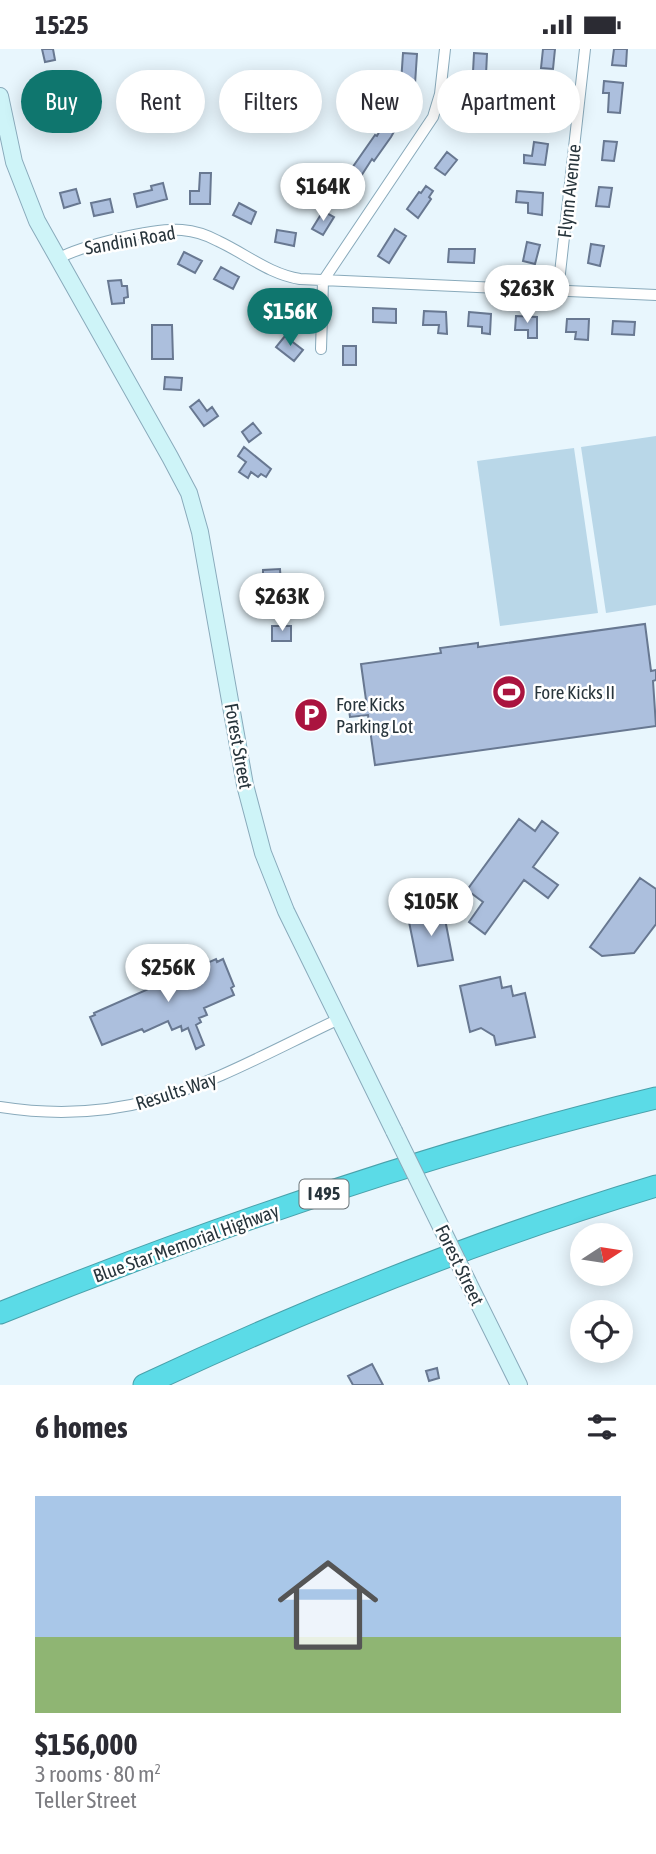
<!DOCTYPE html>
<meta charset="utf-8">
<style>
:root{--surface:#fff;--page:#f2f2f3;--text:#2b2b33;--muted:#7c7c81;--accent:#0f766e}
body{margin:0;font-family:"Asap Condensed",sans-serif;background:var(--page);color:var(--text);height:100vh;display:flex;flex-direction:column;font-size:26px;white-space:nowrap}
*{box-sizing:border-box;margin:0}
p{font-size:23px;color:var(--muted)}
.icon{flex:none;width:38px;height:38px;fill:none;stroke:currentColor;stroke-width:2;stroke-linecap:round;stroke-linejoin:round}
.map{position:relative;height:1336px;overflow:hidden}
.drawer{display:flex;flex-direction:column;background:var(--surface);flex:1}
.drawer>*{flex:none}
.banner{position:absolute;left:21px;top:21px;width:614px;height:63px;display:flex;gap:14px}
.needle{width:46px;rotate:78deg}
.buttons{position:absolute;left:570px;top:1174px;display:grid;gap:14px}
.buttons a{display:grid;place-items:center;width:63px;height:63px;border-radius:50%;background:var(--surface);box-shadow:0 4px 18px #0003;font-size:35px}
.price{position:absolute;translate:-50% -60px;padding:0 16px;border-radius:24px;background:#fff;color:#222;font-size:23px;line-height:46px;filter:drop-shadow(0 2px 4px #0008)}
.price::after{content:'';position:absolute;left:50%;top:42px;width:21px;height:16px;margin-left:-10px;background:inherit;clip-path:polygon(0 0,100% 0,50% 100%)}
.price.selected{background:var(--accent);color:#fff}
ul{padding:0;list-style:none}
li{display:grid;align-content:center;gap:14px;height:371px;padding:0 35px}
li span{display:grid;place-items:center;height:217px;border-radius:0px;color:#555}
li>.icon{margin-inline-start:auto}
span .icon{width:126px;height:126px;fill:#fffc;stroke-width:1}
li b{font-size:30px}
h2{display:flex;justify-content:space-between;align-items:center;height:84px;padding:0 35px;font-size:30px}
.tag{padding:0 24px;border-radius:32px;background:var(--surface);box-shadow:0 4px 18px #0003;font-size:24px;line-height:63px}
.tag.selected{background:var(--accent);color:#fff}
.status{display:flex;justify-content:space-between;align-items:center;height:49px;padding:0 35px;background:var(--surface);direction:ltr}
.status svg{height:19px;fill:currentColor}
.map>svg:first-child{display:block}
.green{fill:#b9d7e8}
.building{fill:#acbfdd;stroke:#687891;stroke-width:2}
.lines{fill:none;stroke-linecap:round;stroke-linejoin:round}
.street-casing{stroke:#89aabb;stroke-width:12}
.secondary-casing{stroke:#89aabb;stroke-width:18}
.highway-casing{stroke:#49a1ab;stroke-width:23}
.street{stroke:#fff;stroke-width:10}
.secondary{stroke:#cef4f8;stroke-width:16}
.highway{stroke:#5bdbe7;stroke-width:21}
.secondary-bridge-casing{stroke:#89aabb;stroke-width:18;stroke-linecap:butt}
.secondary-bridge{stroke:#cef4f8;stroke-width:16}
.labels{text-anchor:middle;stroke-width:5;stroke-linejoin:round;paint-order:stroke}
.shield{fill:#fff;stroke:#687276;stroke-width:2}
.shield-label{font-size:18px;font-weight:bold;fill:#28353c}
.street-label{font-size:19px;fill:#28353c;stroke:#fff}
.poi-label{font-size:19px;fill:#28353c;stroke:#fff;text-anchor:start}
</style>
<div class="status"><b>15:25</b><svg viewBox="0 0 49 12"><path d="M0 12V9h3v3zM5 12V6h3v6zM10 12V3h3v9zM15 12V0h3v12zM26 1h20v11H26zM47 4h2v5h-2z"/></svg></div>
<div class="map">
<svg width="656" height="1336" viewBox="0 0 656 1336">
<rect width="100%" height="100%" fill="#e8f6fd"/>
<!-- green -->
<path class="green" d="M656,387V556L606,564L581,398Z
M574,399L598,564L500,577L477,412Z"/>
<!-- building -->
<path class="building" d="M42,0H53L55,11L45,13Z
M543,0H555L553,20L541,19Z
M614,0H627L626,17L612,16Z
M403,4L417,5L415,35L401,34Z
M474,4L487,5L486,26L473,23Z
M604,32L623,34L620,64L608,63L609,44H603Z
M532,45L547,47L545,69L530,68Z
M397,50L409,56L391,88L374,112L372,110L347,149L336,142L375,86L377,87Z
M468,57L482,62L474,82L461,78Z
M604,92L617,93L614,112L602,111Z
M534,93L548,95L545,116L524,114V106L532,107Z
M447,103L457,111L445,126L435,119Z
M200,124H211L210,155H190V142H199Z
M163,134L167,150L137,158L134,145L152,141L151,137Z
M426,137L433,142L429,148L431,150L418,169L407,160L419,143L421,144Z
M599,138L612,139L609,158L596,157Z
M76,140L80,154L64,159L60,144Z
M517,142L543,144L542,166L528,164V154L516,153Z
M110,150L113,163L94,167L91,154Z
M239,154L256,163L251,175L233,166Z
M323,162L334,168L323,186L312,180Z
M395,180L406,187L389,214L378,207Z
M277,181L296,184L294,197L275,193Z
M527,193L540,196L535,215L523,212Z
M591,195L604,197L600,217L588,214Z
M449,200H475L474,214L448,213Z
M184,203L202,212L195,224L178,215Z
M221,218L239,228L233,240L214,230Z
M121,231L122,237H127L128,248L124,249V254L112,255L108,232Z
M264,248L285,257L279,270L258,262Z
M373,259L396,260V274L373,273Z
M424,262L446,263L447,285L438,284L439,276H423Z
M469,263L491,265L490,285L482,284V278L468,277Z
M516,267L537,268V289H528V281H515Z
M567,270H589L588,291L575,290L576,283H566Z
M613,272L635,273L634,286L612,285Z
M152,276H172L173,310H152Z
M285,287L303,301L294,312L276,298Z
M343,297H356V316H343Z
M165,328L182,329L181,341L164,340Z
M199,351L207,362L212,358L218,367L204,377L190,358Z
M253,374L261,384L249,393L242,383Z
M244,398L271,420L266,428L261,425L258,428L251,423L248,429L239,423L246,413L238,407Z
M280,520L281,535L263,536V521Z
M274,539H285L286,550H274Z
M645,575L651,622L656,621V631L653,632L656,677L375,716L368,666L350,668L349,661L367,658L361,615L441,604L440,599L478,594V598Z
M272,577H291V592H272Z
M519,770L535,782L542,772L558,784L533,818L558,836L548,849L524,831L485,885L469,873L483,853L467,841Z
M640,829L656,840V875L634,904L602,907L590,898Z
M443,860L453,911L418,917L408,868Z
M216,910L217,913L223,910L234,937L231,939L234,946L204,959L207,966L199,969L201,973L196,976L204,996L196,1000L188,979L182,982L181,977L172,981L168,972L144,983L142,980L102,996L90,968L95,966L94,964Z
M500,928L502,939L511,937L513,947L525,944L535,988L496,996L494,987L481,979L470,983L460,937Z
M372,1315L383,1336H353L348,1327Z
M437,1319L439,1329L429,1332L426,1322Z"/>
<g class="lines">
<!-- street casing -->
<g class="street-casing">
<path id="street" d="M57,210C83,196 153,179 182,181C195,182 207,186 218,192C246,205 269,225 300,230L656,246
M558,242L585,0
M321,300L323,232L433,68L440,45L445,0
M0,1058C140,1080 218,1027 339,970"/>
</g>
<!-- secondary casing -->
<g class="secondary-casing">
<path id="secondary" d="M0,47L14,113L37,172L170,408L189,444L200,483L245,736L263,804L286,862L394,1082
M468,1233L519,1336"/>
</g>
<!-- highway casing -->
<g class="highway-casing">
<path id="highway" d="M0,1264C213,1178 432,1103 656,1049
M144,1336C310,1258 480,1190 656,1137"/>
</g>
<!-- street -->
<use href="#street" class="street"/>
<!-- secondary -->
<use href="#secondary" class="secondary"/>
<!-- highway -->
<use href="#highway" class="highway"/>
<!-- secondary-bridge casing -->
<g class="secondary-bridge-casing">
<path id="secondary-bridge" d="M394,1082L468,1233"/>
</g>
<!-- secondary-bridge -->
<use href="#secondary-bridge" class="secondary-bridge"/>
</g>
<!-- icons -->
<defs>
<g id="stadium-disc" transform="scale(1.75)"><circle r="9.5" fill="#aa143f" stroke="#fff"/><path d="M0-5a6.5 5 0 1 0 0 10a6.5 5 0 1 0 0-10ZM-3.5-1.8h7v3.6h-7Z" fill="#fff"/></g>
<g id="parking-disc" transform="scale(1.75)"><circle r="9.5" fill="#aa143f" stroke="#fff"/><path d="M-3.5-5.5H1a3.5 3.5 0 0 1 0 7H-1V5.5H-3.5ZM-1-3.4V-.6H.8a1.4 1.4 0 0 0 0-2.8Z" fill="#fff"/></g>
</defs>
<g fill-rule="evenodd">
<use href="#stadium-disc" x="509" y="643"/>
<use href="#parking-disc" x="311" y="666"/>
</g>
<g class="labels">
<!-- shield labels -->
<rect class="shield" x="299.5" y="1130.5" width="49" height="29" rx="5"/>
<g class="shield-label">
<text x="324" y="1151">I 495</text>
</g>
<!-- street labels -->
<g class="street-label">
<text transform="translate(569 142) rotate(-84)" y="7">Flynn Avenue</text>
<text transform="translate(130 191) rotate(-10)" y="7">Sandini Road</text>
<text transform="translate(239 697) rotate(80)" y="7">Forest Street</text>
<text transform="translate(176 1042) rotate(-18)" y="7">Results Way</text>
<text transform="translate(186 1194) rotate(-20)" y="7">Blue Star Memorial Highway</text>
<text transform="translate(460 1216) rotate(64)" y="7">Forest Street</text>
</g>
<!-- poi labels -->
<g class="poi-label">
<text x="534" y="650">Fore Kicks II</text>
<text x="336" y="662">Fore Kicks<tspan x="336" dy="22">Parking Lot</tspan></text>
</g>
</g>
</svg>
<div class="buttons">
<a><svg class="needle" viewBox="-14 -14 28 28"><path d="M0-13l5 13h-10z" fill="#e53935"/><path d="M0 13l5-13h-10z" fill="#7c7c81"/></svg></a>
<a><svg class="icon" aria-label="locate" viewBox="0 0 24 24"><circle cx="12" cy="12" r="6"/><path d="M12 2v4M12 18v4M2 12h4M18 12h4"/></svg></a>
</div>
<b class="price" style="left:323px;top:174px">$164K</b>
<b class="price" style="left:527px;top:276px">$263K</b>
<b class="price selected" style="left:290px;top:299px">$156K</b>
<b class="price" style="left:282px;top:584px">$263K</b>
<b class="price" style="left:431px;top:889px">$105K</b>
<b class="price" style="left:168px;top:955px">$256K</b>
<div class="banner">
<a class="tag selected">Buy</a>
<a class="tag">Rent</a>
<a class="tag">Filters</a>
<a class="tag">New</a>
<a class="tag">Apartment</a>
</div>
</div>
<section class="drawer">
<h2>6 homes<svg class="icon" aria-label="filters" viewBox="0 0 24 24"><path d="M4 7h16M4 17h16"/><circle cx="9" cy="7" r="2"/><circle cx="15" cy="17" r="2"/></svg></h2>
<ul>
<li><span style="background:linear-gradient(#a9c7e8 65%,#8fb573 0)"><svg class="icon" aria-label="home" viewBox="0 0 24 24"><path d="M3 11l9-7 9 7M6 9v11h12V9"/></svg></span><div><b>$156,000</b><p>3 rooms · 80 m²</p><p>Teller Street</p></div></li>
</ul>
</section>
